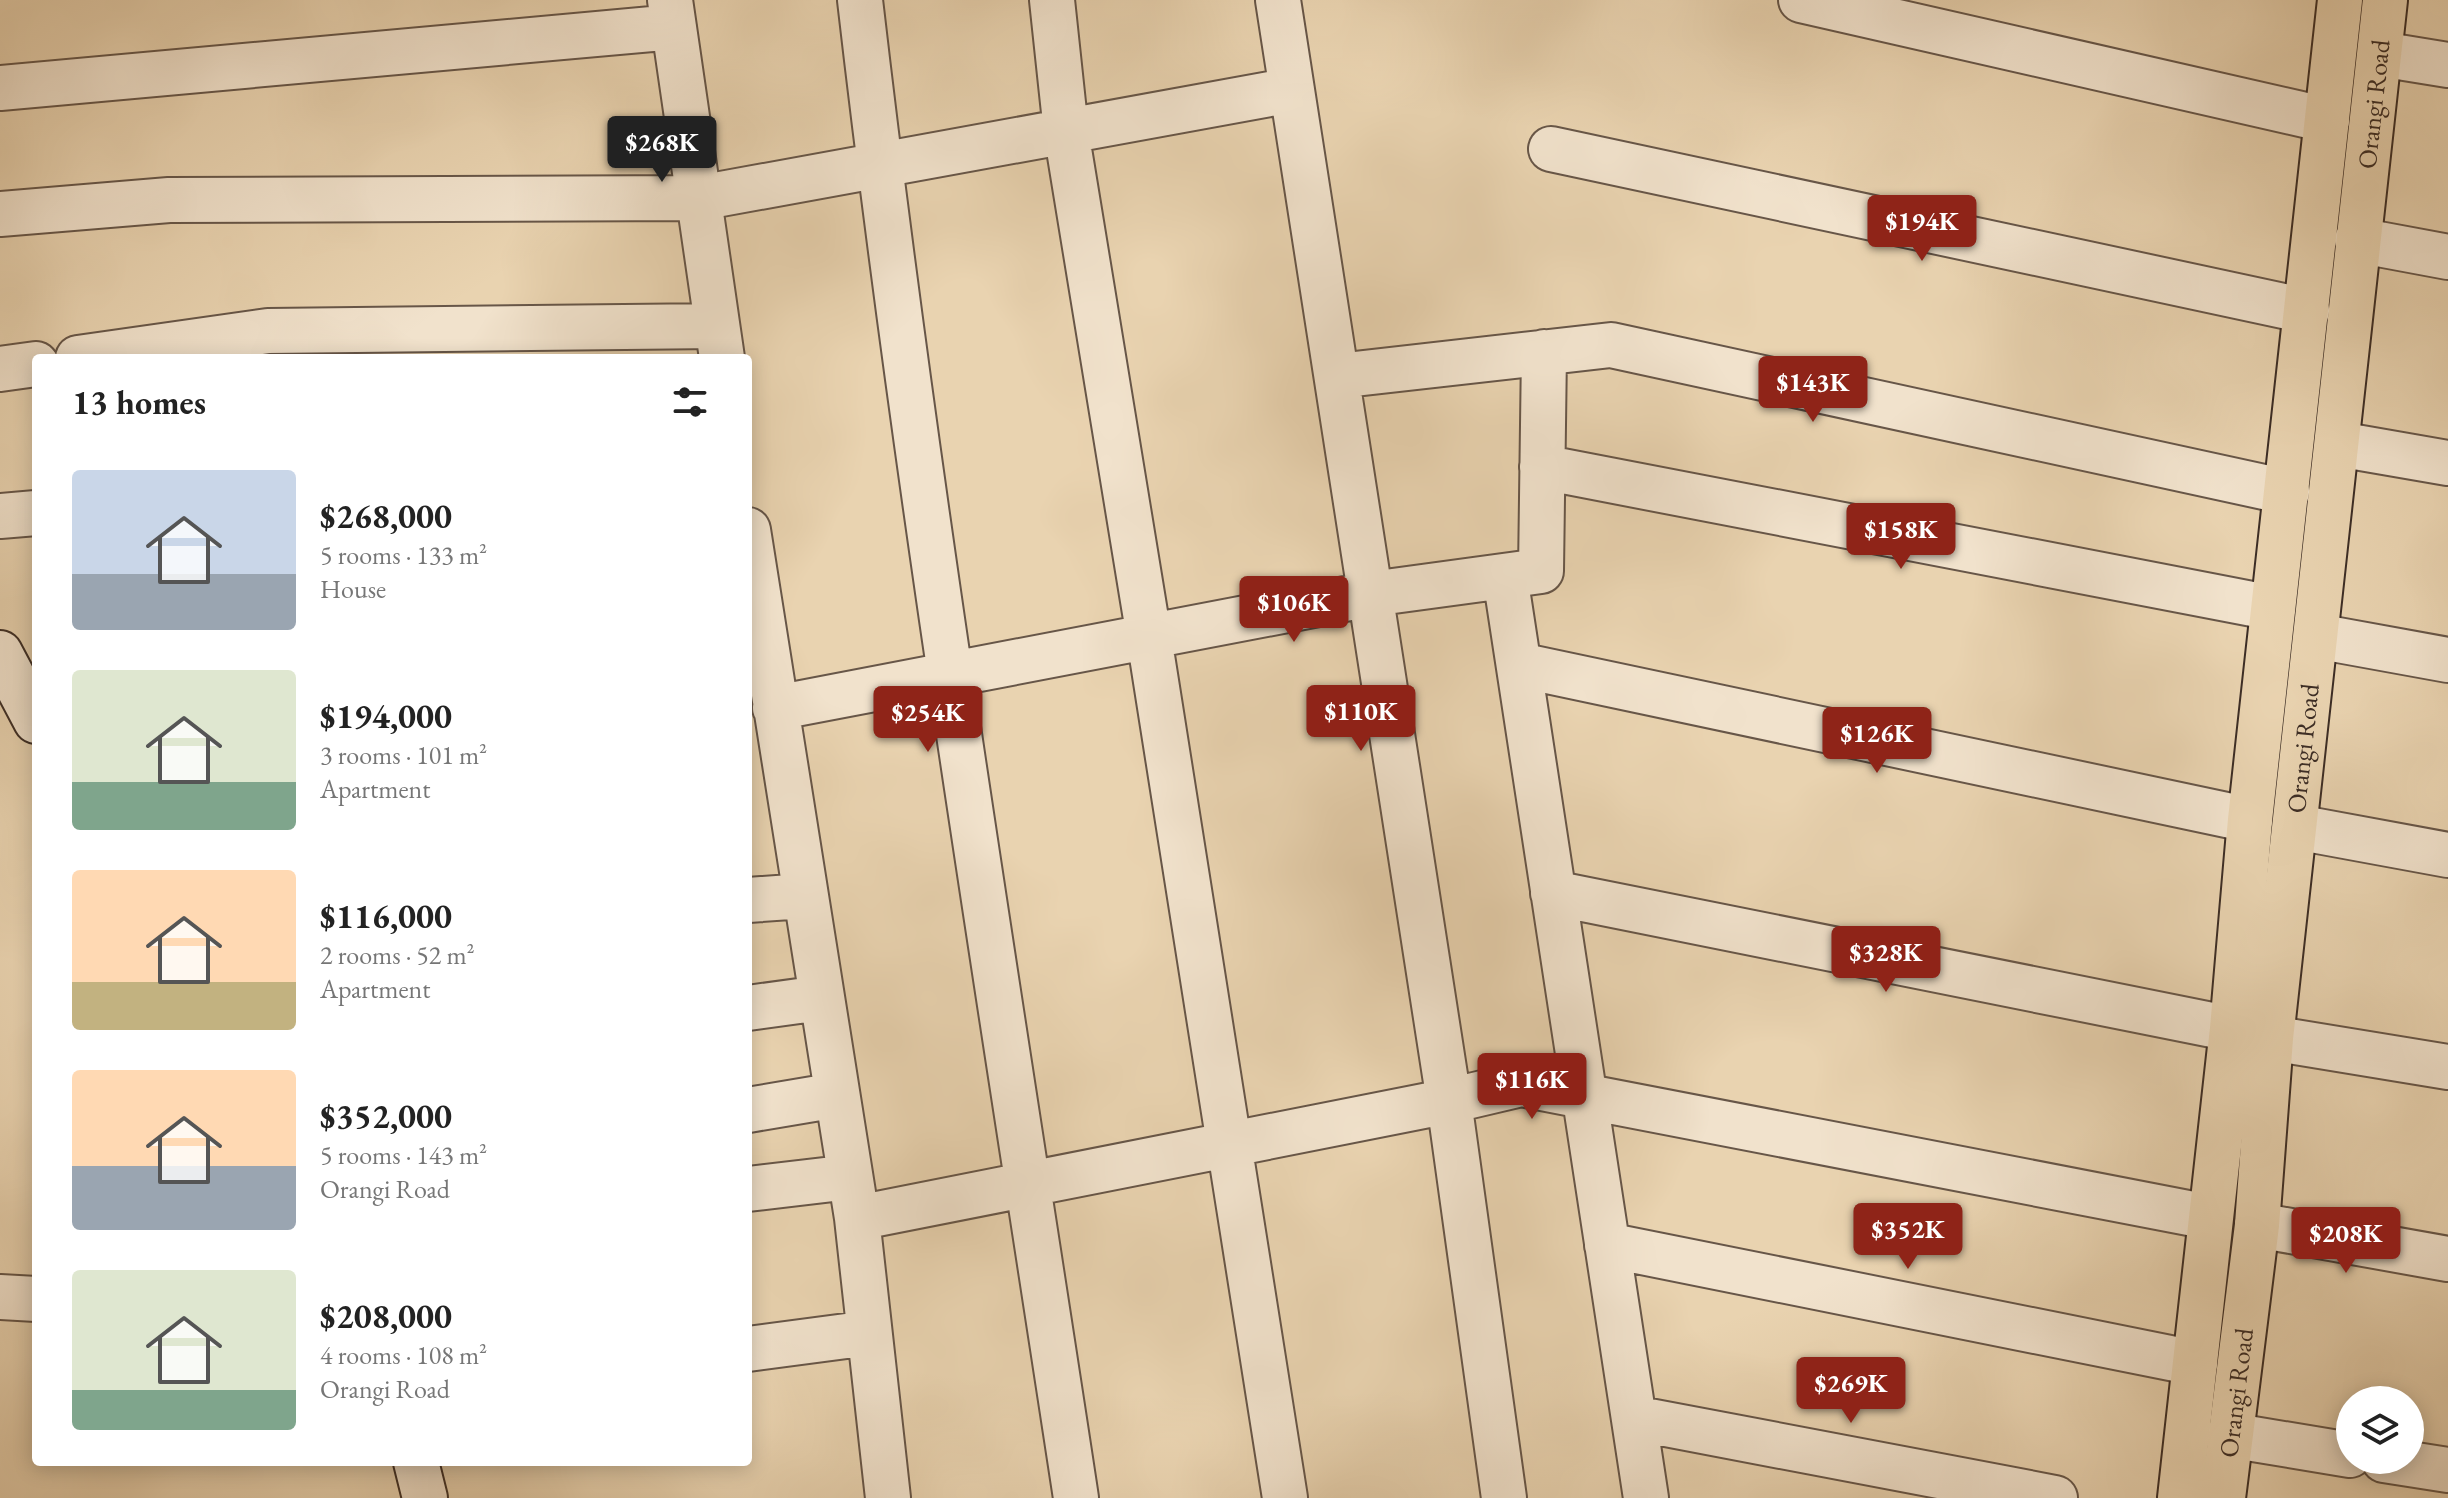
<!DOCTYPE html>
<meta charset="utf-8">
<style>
:root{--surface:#fff;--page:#f6f6f6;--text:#222;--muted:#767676;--accent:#8f2418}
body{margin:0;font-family:"EB Garamond",serif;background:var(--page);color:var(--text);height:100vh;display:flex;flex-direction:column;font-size:30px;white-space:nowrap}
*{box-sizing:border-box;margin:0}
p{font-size:26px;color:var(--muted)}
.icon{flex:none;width:44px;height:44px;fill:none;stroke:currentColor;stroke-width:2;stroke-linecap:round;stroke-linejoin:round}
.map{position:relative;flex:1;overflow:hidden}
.side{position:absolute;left:32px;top:354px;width:720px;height:1112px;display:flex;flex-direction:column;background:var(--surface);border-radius:8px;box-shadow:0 4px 20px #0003}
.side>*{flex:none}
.fabs{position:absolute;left:2336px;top:1386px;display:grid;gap:16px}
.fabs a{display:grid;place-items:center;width:88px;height:88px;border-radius:50%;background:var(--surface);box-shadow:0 4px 20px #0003;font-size:40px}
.price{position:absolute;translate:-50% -68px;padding:0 18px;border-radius:8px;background:var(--accent);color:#fff;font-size:26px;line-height:52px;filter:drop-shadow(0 2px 4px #0008)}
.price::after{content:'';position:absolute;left:50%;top:48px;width:24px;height:18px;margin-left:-12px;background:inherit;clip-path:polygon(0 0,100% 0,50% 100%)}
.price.on{background:#222;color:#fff}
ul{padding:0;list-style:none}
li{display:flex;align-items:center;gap:24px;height:200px;padding:0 40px}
li span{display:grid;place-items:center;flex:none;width:224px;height:160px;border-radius:8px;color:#555}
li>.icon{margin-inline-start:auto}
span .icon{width:96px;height:96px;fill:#fffc;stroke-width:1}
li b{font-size:34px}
h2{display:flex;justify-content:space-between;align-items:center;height:96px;padding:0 40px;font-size:34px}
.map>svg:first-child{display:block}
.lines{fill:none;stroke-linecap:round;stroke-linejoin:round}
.street-casing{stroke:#675648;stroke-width:48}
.secondary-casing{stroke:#3c2d25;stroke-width:48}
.primary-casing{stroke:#3c2d25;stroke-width:48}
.street{stroke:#f1e2cc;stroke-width:44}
.secondary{stroke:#f1e2cc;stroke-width:44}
.primary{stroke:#e9d3b0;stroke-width:44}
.labels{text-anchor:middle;stroke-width:6;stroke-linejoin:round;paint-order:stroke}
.street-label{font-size:26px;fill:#3c2d25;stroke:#f1e2cc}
</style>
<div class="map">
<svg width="2448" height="1498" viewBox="0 0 2448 1498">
<rect width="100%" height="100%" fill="#e9d3b0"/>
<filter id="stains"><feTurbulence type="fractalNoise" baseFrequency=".0025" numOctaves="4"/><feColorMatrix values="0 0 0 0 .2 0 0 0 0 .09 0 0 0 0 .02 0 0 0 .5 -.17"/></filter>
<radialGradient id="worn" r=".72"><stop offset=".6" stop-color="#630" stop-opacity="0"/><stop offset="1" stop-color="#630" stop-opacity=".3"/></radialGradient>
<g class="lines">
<!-- street casing -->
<g class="street-casing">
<path id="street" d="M670,0L722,358
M860,0C918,501 1000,999 1076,1498
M1052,0L1066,131L1149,637L1285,1498
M1278,0L1449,1101L1504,1498
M1801,0L2327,120
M2380,54L2448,65
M0,88L674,27
M1551,149L2307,311
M0,214L169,200L699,198L1292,90
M2357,240L2448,257
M78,358L268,331L717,326
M0,369L36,364
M1337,376L1611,345L2287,492
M2338,444L2448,463
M1542,467L2273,608
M0,516L36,513
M748,530L857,1218L888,1498
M1505,576L1646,1498
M2316,636L2448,660
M1519,665L2250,820
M775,708L1371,594L1541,571L1544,352
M2296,827L2448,855
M1553,893L2232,1029
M748,900L805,896
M748,1008L821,998
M2271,1038L2448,1067
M748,1110L837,1095
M748,1189L850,1177
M857,1218L1449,1101L1521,1084L2209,1217
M2257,1225L2448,1259
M1607,1245L2195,1363
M0,1297L36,1299
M748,1349L869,1333
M1634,1418L2055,1498
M2229,1435L2350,1455
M2384,1460L2448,1470"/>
</g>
<!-- secondary casing -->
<g class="secondary-casing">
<path id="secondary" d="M0,653L36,721
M416,1462L425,1498"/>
</g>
<!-- primary casing -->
<g class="primary-casing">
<g id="primary">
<path d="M2180,1498L2232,1029L2250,820L2340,0"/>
<path id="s1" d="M2223,1498L2257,1225L2271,1038L2385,0"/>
</g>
</g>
<!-- street -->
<use href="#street" class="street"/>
<!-- secondary -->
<use href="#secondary" class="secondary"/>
<!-- primary -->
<use href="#primary" class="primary"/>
</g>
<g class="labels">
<!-- street labels -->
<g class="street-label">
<text dy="9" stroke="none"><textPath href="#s1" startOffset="1402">Orangi Road</textPath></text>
<text dy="9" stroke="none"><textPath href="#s1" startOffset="754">Orangi Road</textPath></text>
<text dy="9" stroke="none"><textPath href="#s1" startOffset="106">Orangi Road</textPath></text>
</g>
</g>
<rect width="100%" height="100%" filter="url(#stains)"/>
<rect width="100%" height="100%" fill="url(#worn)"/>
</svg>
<div class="fabs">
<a><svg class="icon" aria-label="layers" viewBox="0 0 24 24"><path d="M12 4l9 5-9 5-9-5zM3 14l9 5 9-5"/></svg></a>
</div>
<b class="price on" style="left:662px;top:184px">$268K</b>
<b class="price" style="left:1922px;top:263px">$194K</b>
<b class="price" style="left:1813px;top:424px">$143K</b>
<b class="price" style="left:1901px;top:571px">$158K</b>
<b class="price" style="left:1294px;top:644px">$106K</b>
<b class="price" style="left:1361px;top:753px">$110K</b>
<b class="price" style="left:928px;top:754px">$254K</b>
<b class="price" style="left:1877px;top:775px">$126K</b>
<b class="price" style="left:1886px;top:994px">$328K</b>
<b class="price" style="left:1532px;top:1121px">$116K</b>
<b class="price" style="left:1908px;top:1271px">$352K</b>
<b class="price" style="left:2346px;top:1275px">$208K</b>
<b class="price" style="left:1851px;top:1425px">$269K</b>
<section class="side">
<h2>13 homes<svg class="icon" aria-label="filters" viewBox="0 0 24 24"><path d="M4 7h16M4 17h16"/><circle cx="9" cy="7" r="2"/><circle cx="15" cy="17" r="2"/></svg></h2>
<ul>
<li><span style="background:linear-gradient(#c9d6e8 65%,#9aa5b1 0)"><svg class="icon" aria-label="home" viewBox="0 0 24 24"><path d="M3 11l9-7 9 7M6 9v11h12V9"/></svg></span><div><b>$268,000</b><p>5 rooms · 133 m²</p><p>House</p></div></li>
<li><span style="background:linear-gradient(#dfe7d0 70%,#7fa58c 0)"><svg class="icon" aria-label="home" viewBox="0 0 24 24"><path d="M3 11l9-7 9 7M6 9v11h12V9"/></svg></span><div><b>$194,000</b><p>3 rooms · 101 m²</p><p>Apartment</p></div></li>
<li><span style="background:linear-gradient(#ffd9b3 70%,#c2b280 0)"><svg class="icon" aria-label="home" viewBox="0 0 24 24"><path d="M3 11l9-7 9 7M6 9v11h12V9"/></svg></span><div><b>$116,000</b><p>2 rooms · 52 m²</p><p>Apartment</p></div></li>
<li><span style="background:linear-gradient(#ffd9b3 60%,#9aa5b1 0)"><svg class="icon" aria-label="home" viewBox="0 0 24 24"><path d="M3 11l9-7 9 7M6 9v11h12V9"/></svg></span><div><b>$352,000</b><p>5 rooms · 143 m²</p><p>Orangi Road</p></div></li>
<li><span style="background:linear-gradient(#dfe7d0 75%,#7fa58c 0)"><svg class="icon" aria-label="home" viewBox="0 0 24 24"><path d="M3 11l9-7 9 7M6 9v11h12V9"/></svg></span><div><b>$208,000</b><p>4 rooms · 108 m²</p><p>Orangi Road</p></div></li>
</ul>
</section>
</div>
